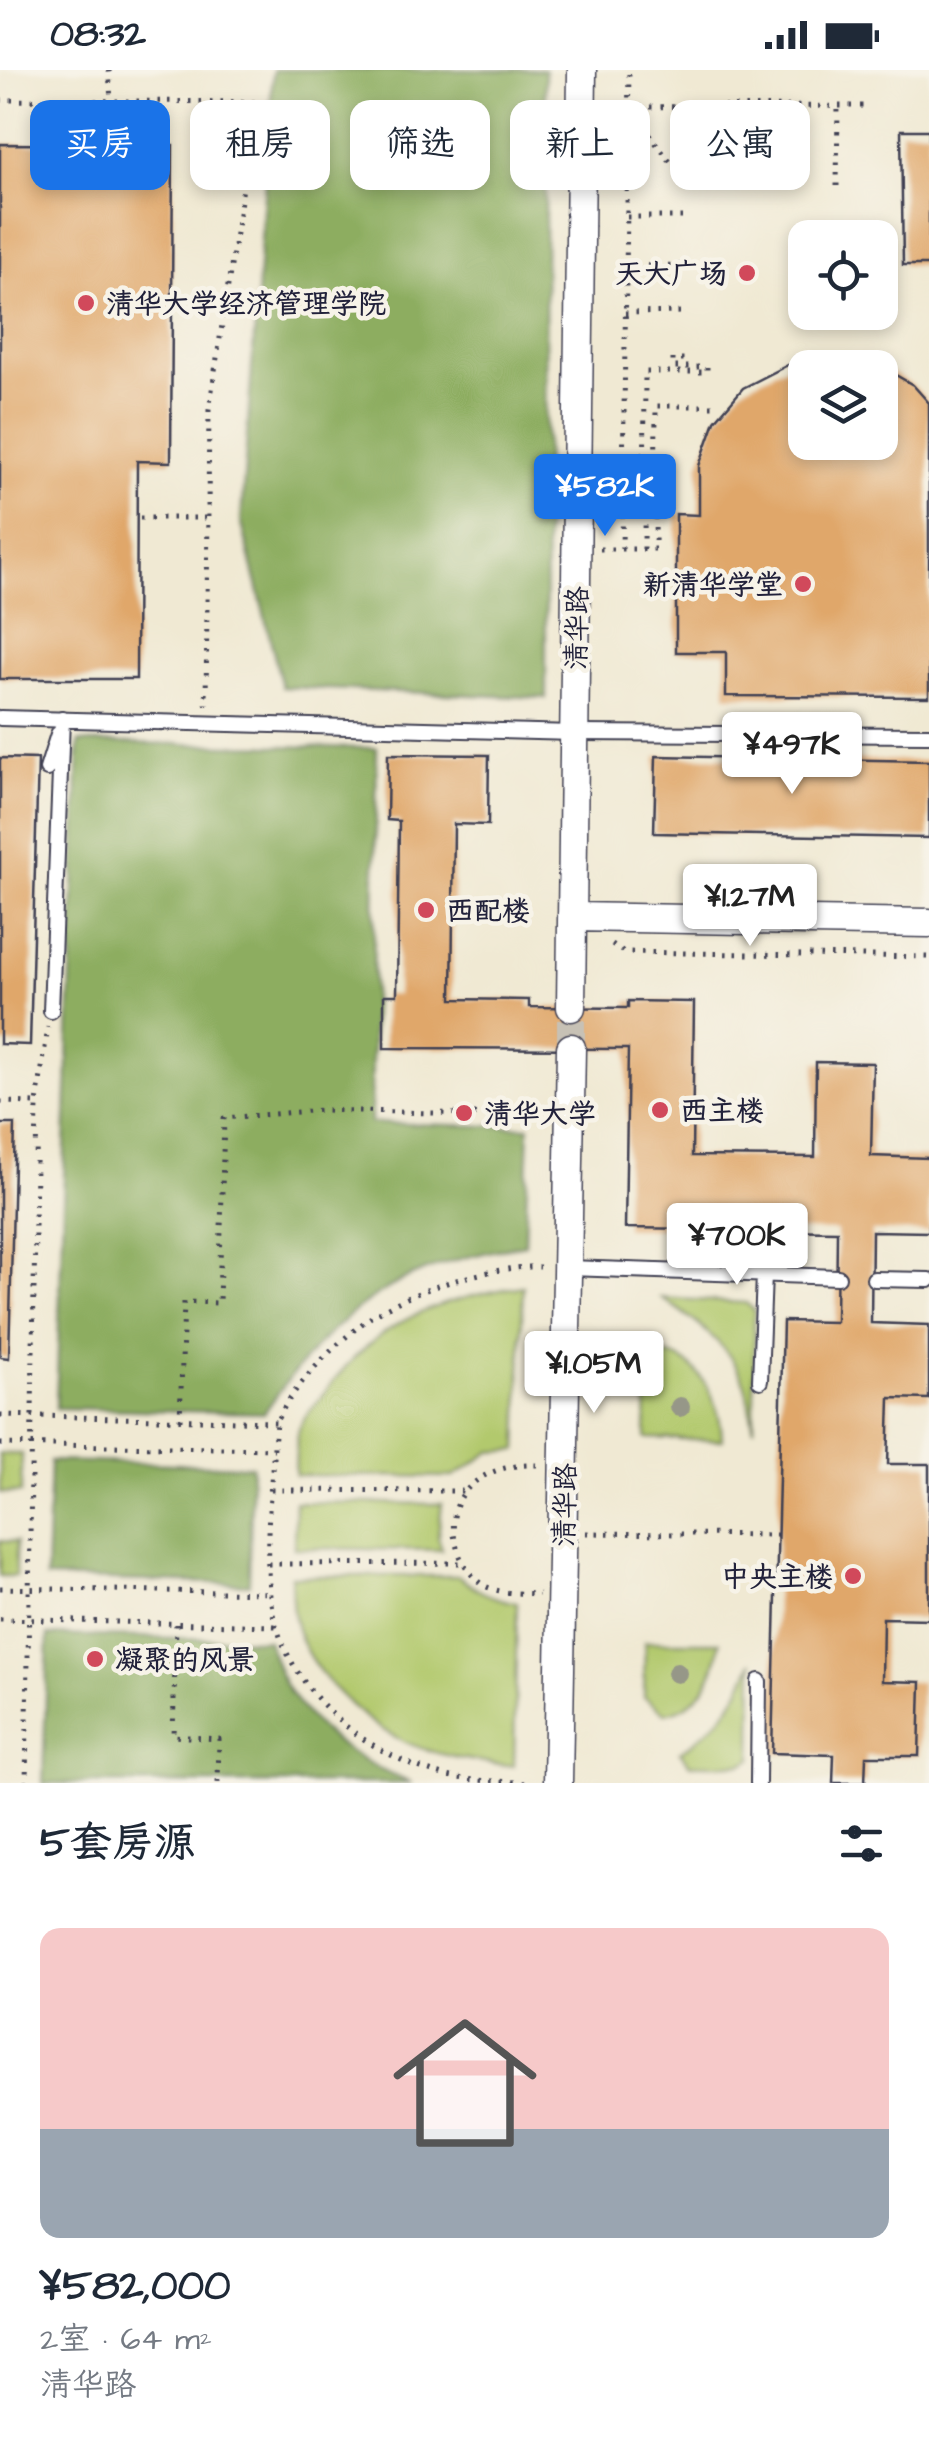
<!DOCTYPE html>
<html lang="zh">
<meta charset="utf-8">
<style>
:root{--surface:#fff;--page:#f2f2f3;--text:#1f2937;--muted:#747a83;--line:#e0e1e3;--accent:#1a73e8}
body{margin:0;font-family:"Architects Daughter","LXGW WenKai TC",sans-serif;background:var(--page);color:var(--text);height:100vh;display:flex;flex-direction:column;font-size:38px;white-space:nowrap}
*{box-sizing:border-box;margin:0}
p{font-size:32px;color:var(--muted)}
.icon{flex:none;width:55px;height:55px;fill:none;stroke:currentColor;stroke-width:2;stroke-linecap:round;stroke-linejoin:round}
.map{position:relative;height:1713px;overflow:hidden}
.details{display:flex;flex-direction:column;background:var(--surface);flex:1}
.details>*{flex:none}
.top-card{position:absolute;left:30px;top:30px;width:870px;height:90px;display:flex;gap:20px}
.tools{position:absolute;left:788px;top:150px;display:grid;gap:20px}
.tools a{display:grid;place-items:center;width:110px;height:110px;border-radius:20px;background:var(--surface);box-shadow:0 5px 15px #0003;font-size:50px}
.price{position:absolute;translate:-50% -85px;padding:0 22px;border-radius:10px;background:#fff;color:#222;font-size:32px;line-height:65px;filter:drop-shadow(0 2px 5px #0008)}
.price::after{content:'';position:absolute;left:50%;top:60px;width:30px;height:22px;margin-left:-15px;background:inherit;clip-path:polygon(0 0,100% 0,50% 100%)}
.price.active{background:var(--accent);color:#fff}
ul{padding:0;list-style:none}
li{display:grid;align-content:center;gap:20px;height:530px;padding:0 40px}
li+li{border-top:2px solid var(--line)}
li span{display:grid;place-items:center;height:310px;border-radius:20px;color:#555}
li>.icon{margin-inline-start:auto}
span .icon{width:180px;height:180px;fill:#fffc;stroke-width:1}
li b{font-size:42px}
h2{display:flex;justify-content:space-between;align-items:center;height:120px;padding:0 40px;font-size:42px}
.pill{padding:0 35px;border-radius:20px;background:var(--surface);box-shadow:0 5px 15px #0003;font-size:35px;line-height:90px}
.pill.active{background:var(--accent);color:#fff}
.status{display:flex;justify-content:space-between;align-items:center;height:70px;padding:0 50px;background:var(--surface);direction:ltr}
.status svg{height:28px;fill:currentColor}
.map>svg:first-child{display:block}
.green{fill:#b2c96d;stroke:#6a7654;stroke-width:2.5}
.forest{fill:#8dad60;stroke:#58684e;stroke-width:2.5}
.building{fill:#e0a76b}
.lines{fill:none;stroke-linecap:round;stroke-linejoin:round}
.street-tunnel{stroke:#c7c1b5;stroke-width:28;stroke-dasharray:28 14;stroke-linecap:butt}
.lane-casing{stroke:#414052;stroke-width:18}
.street-casing{stroke:#414052;stroke-width:31}
.path{stroke:#414052;stroke-width:5;stroke-dasharray:2.5 8;stroke-linecap:butt}
.lane{stroke:#fff;stroke-width:14}
.street{stroke:#fff;stroke-width:28}
.tree{fill:#969788}
.poi-dot{fill:#d1495b;stroke:#f7f3e8;stroke-width:4}
.labels{text-anchor:middle;stroke-width:9;stroke-linejoin:round;paint-order:stroke}
.poi-label{font-size:28px;font-weight:bold;fill:#22223b;stroke:#f7f3e8;text-anchor:start}
.street-label{font-size:28px;fill:#22223b;stroke:#f7f3e8}
</style>
<div class="status"><b>08:32</b><svg viewBox="0 0 49 12"><path d="M0 12V9h3v3zM5 12V6h3v6zM10 12V3h3v9zM15 12V0h3v12zM26 1h20v11H26zM47 4h2v5h-2z"/></svg></div>
<div class="map">
<svg width="929" height="1713" viewBox="0 0 929 1713">
<rect width="100%" height="100%" fill="#f7f3e8"/>
<filter id="ink" filterUnits="userSpaceOnUse"><feTurbulence type="fractalNoise" baseFrequency=".01" numOctaves="2"/><feDisplacementMap in="SourceGraphic" scale="20" xChannelSelector="R" yChannelSelector="G"/><feConvolveMatrix kernelMatrix="1 2 1 2 8 2 1 2 1" color-interpolation-filters="sRGB"/></filter>
<filter id="wash" filterUnits="userSpaceOnUse"><feTurbulence type="fractalNoise" baseFrequency=".0048" numOctaves="4" result="noise"/><feDisplacementMap in="SourceGraphic" scale="40" xChannelSelector="R" yChannelSelector="G"/><feGaussianBlur stdDeviation="2.25" result="paint"/><feColorMatrix in="noise" values="0 0 0 0 0 0 0 0 0 0 0 0 0 0 0 0 0 1.4 0 .05"/><feComposite in="paint" operator="in"/></filter>
<g filter="url(#wash)">
<rect width="100%" height="100%" fill="#f0e9d3"/>
<!-- green -->
<path class="green" d="M523,1216L518,1380L491,1382L453,1407L295,1405C296,1390 295,1372 299,1359C303,1346 318,1332 326,1321C378,1249 439,1229 523,1216Z
M662,1228L746,1233L754,1240V1359C750,1342 749,1321 741,1305C724,1270 693,1250 662,1228Z
M667,1285C702,1290 722,1339 722,1370L646,1368L647,1299L655,1290Z
M0,1384H22L21,1423H0Z
M295,1432L442,1434L438,1466L442,1480L294,1478Z
M0,1471L16,1472V1506H0Z
M291,1506H459C476,1522 494,1528 517,1533L514,1696C476,1691 436,1687 401,1670C360,1650 305,1597 295,1552C291,1538 292,1521 291,1506Z
M645,1572H720C716,1605 700,1637 665,1643L644,1627Z
M753,1591L752,1689L742,1694H690L680,1682C720,1654 735,1635 753,1591Z"/>
<!-- forest -->
<path class="forest" d="M273,0H545L546,628L282,617L241,450Z
M79,672L377,678L371,1053L529,1057L525,1174C487,1182 448,1190 412,1206C349,1234 302,1288 264,1343L56,1338Z
M50,1391L252,1396L249,1514L46,1508Z
M48,1565L267,1570C273,1584 277,1601 285,1614C314,1663 360,1694 412,1713H43Z"/>
<g id="blocks">
<!-- building -->
<path class="building" d="M901,60H929V195H903Z
M0,74L173,75L171,392L137,391L136,609H0Z
M835,289L878,298H805V372H880V296L913,315L929,333V627L726,626V582H676V444L699,445V396L715,351L743,318L788,295Z
M388,684L489,685L488,755L454,754L452,929L529,930V937L628,938V931L694,932L692,1086L815,1087L816,992L873,993L871,1086L929,1088V1162L872,1161L871,1253L929,1255V1329L890,1328L888,1394H929V1549L883,1548L882,1611L921,1612L919,1686H866L865,1713H833L834,1685L772,1683L783,1251L836,1252L837,1161L625,1158L628,979L384,978V925H397L399,751L387,750Z
M656,686L929,691V768L654,763Z
M0,688L38,689L30,975L0,974Z
M0,1054H15L9,1288L0,1287Z"/>
</g>
</g>
<g filter="url(#ink)">
<use href="#blocks" fill-opacity="0" stroke="#414052" stroke-width="2.5"/>
<g class="lines">
<!-- street-tunnel -->
<path class="street-tunnel" d="M571,978V937"/>
<!-- lane casing -->
<g class="lane-casing">
<path id="lane" d="M0,648L575,663L929,665
M47,699L58,664
M51,941L62,649
M568,1198L838,1207
M874,1209L929,1210
M760,1311L764,1204
M758,1713L759,1611"/>
</g>
<!-- street casing -->
<g class="street-casing">
<path id="street" d="M573,847L929,853
M571,937L582,0
M558,1713L571,978"/>
</g>
<!-- path -->
<path class="path" d="M109,0L111,31
M0,30L256,32L209,340L206,635
M629,37L863,36
M630,39L690,118
M837,116L838,36
M742,117L744,36
M786,117L787,36
M690,118L691,37
M627,147H690
M626,196L688,195
M625,243L687,242
M140,448H207
M600,479H655L656,336H713
M622,479L629,0
M644,479L645,302H707V297H673V289H686
M612,874L624,882L929,887
M0,1032L37,1033
M0,1345L276,1352
M180,1350L184,1232L219,1233L224,1048L322,1040L547,1046
M0,1374L274,1379
M537,1395C481,1393 436,1427 460,1486C465,1497 474,1510 485,1516C501,1524 521,1523 539,1524
M271,1420L463,1421
M586,1463L778,1465
M268,1494L463,1493
M0,1518L272,1523
M0,1549L276,1556
M176,1554L173,1666L219,1669L218,1713
M26,1713L37,1033L48,957
M525,1713C500,1710 473,1712 448,1706C372,1688 302,1634 277,1558C259,1506 272,1408 276,1352C295,1314 330,1279 363,1253C402,1222 491,1195 540,1197"/>
<!-- lane -->
<use href="#lane" class="lane"/>
<!-- street -->
<use href="#street" class="street"/>
</g>
<!-- trees -->
<g class="tree">
<circle cx="680" cy="1337" r="10"/>
<circle cx="677" cy="1603" r="10"/>
</g>
</g>
<!-- markers -->
<g class="poi-dot">
<circle cx="747" cy="203" r="10"/>
<circle cx="86" cy="233" r="10"/>
<circle cx="803" cy="514" r="10"/>
<circle cx="426" cy="840" r="10"/>
<circle cx="660" cy="1040" r="10"/>
<circle cx="464" cy="1043" r="10"/>
<circle cx="853" cy="1506" r="10"/>
<circle cx="95" cy="1589" r="10"/>
</g>
<g class="labels">
<!-- poi labels -->
<g class="poi-label">
<text x="727" y="213" text-anchor="end">天大广场</text>
<text x="106" y="243">清华大学经济管理学院</text>
<text x="783" y="524" text-anchor="end">新清华学堂</text>
<text x="446" y="850">西配楼</text>
<text x="680" y="1050">西主楼</text>
<text x="484" y="1053">清华大学</text>
<text x="833" y="1516" text-anchor="end">中央主楼</text>
<text x="115" y="1599">凝聚的风景</text>
</g>
<!-- street labels -->
<g class="street-label">
<text transform="translate(576 558) rotate(-89)" y="10">清华路</text>
<text transform="translate(564 1435) rotate(-89)" y="10">清华路</text>
</g>
</g>
</svg>
<div class="tools">
<a><svg class="icon" aria-label="locate" viewBox="0 0 24 24"><circle cx="12" cy="12" r="6"/><path d="M12 2v4M12 18v4M2 12h4M18 12h4"/></svg></a>
<a><svg class="icon" aria-label="layers" viewBox="0 0 24 24"><path d="M12 4l9 5-9 5-9-5zM3 14l9 5 9-5"/></svg></a>
</div>
<b class="price active" style="left:605px;top:469px">¥582K</b>
<b class="price" style="left:792px;top:727px">¥497K</b>
<b class="price" style="left:750px;top:879px">¥1.27M</b>
<b class="price" style="left:737px;top:1218px">¥700K</b>
<b class="price" style="left:594px;top:1346px">¥1.05M</b>
<div class="top-card">
<a class="pill active">买房</a>
<a class="pill">租房</a>
<a class="pill">筛选</a>
<a class="pill">新上</a>
<a class="pill">公寓</a>
</div>
</div>
<section class="details">
<h2>5套房源<svg class="icon" aria-label="filters" viewBox="0 0 24 24"><path d="M4 7h16M4 17h16"/><circle cx="9" cy="7" r="2"/><circle cx="15" cy="17" r="2"/></svg></h2>
<ul>
<li><span style="background:linear-gradient(#f6c9c9 65%,#9aa5b1 0)"><svg class="icon" aria-label="home" viewBox="0 0 24 24"><path d="M3 11l9-7 9 7M6 9v11h12V9"/></svg></span><div><b>¥582,000</b><p>2室 · 64 m²</p><p>清华路</p></div></li>
</ul>
</section>
